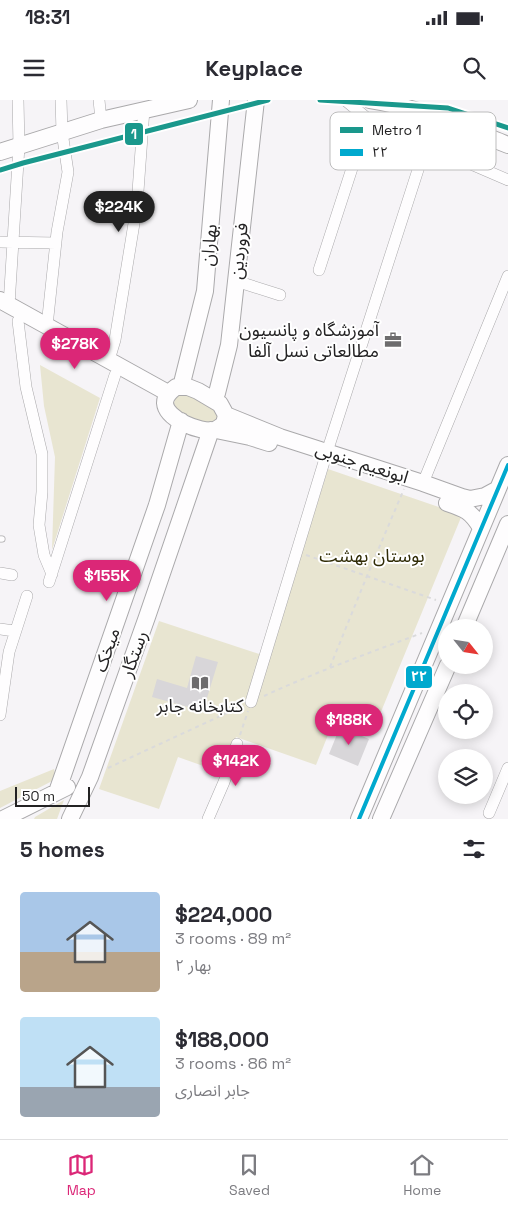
<!DOCTYPE html>
<meta charset="utf-8">
<style>
:root{--surface:#fff;--page:#f2f2f3;--text:#2b2b33;--muted:#7c7c81;--line:#e1e1e2;--accent:#db2777}
body{margin:0;font-family:"Space Grotesk","Noto Sans Arabic",sans-serif;background:var(--page);color:var(--text);height:100vh;display:flex;flex-direction:column;font-size:19px;white-space:nowrap}
*{box-sizing:border-box;margin:0}
p{font-size:16px;color:var(--muted)}
.icon{flex:none;width:28px;height:28px;fill:none;stroke:currentColor;stroke-width:2;stroke-linecap:round;stroke-linejoin:round}
.map{position:relative;height:719px;overflow:hidden}
.details{display:flex;flex-direction:column;background:var(--surface);flex:1}
.details>*{flex:none}
.needle{width:32px;rotate:120deg}
.controls{position:absolute;left:438px;top:519px;display:grid;gap:10px}
.controls a{display:grid;place-items:center;width:55px;height:55px;border-radius:50%;background:var(--surface);box-shadow:0 2px 12px #0003;font-size:25px}
.scale{position:absolute;left:15px;bottom:12px;width:75px;box-sizing:border-box;padding-left:5px;border:2px solid #232223;border-top:0;font-size:14px;line-height:18px;white-space:nowrap;color:#232223;-webkit-text-stroke:4px #fff;paint-order:stroke}
.price{position:absolute;translate:-50% -42px;padding:0 11px;border-radius:18px;background:var(--accent);color:#fff;font-size:16px;line-height:32px;filter:drop-shadow(0 1px 2px #0008)}
.price::after{content:'';position:absolute;left:50%;top:30px;width:15px;height:11px;margin-left:-8px;background:inherit;clip-path:polygon(0 0,100% 0,50% 100%)}
.price.current{background:#222;color:#fff}
ul{padding:0;list-style:none}
li{display:flex;align-items:center;gap:15px;height:125px;padding:0 20px}
li span{display:grid;place-items:center;flex:none;width:140px;height:100px;border-radius:5px;color:#555}
li>.icon{margin-inline-start:auto}
span .icon{width:60px;height:60px;fill:#fffc;stroke-width:1}
li b{font-size:21px}
h2{display:flex;justify-content:space-between;align-items:center;height:60px;padding:0 20px;font-size:21px}
.status{display:flex;justify-content:space-between;align-items:center;height:35px;padding:0 25px;background:var(--surface);direction:ltr}
.status svg{height:14px;fill:currentColor}
header{display:flex;justify-content:space-between;align-items:center;height:65px;padding:0 20px;background:var(--surface);font-size:22px;font-weight:800}
.dock{display:flex;justify-content:space-around;align-items:center;height:70px;border-top:1px solid var(--line);background:var(--surface);font-size:14px;color:var(--muted)}
.dock a{display:grid;justify-items:center;gap:2px}
.dock .current{color:var(--accent)}
.map>svg:first-child{display:block}
.green{fill:#e8e5d1}
.building{fill:#d8d6d9}
.lines{fill:none;stroke-linecap:round;stroke-linejoin:round}
.lane-casing{stroke:#aaa9ab;stroke-width:7}
.street-casing{stroke:#aaa9ab;stroke-width:12}
.secondary-casing{stroke:#aaa9ab;stroke-width:18}
.path{stroke:#dadadb;stroke-width:2;stroke-dasharray:4 4;stroke-linecap:butt}
.lane{stroke:#fefdfe;stroke-width:5.5}
.street{stroke:#fefdfe;stroke-width:11}
.secondary{stroke:#fefdfe;stroke-width:16}
.bus-1-casing{stroke:#fff;stroke-width:8}
.bus-1{stroke:#00a9ce;stroke-width:4}
.metro-1-casing{stroke:#fff;stroke-width:9}
.metro-1{stroke:#1a988c;stroke-width:5}
.labels{text-anchor:middle;stroke-width:4;stroke-linejoin:round;paint-order:stroke}
.street-label{font-size:18px;fill:#232223;stroke:#fff}
.poi-label{font-size:18px;fill:#232223;stroke:#fff;text-anchor:end}
.park-label{font-size:18px;fill:#302c06;stroke:#fff}
.key{fill:#fff;stroke:#bdbdbd;stroke-width:1}
.key-label{font-size:14px;fill:#232223}
.line-badge{stroke:#fff;stroke-width:2}
.badge-label{font-size:14px;text-anchor:middle;font-weight:bold;fill:#fff}
</style>
<div class="status"><b>18:31</b><svg viewBox="0 0 49 12"><path d="M0 12V9h3v3zM5 12V6h3v6zM10 12V3h3v9zM15 12V0h3v12zM26 1h20v11H26zM47 4h2v5h-2z"/></svg></div>
<header><svg class="icon" aria-label="menu" viewBox="0 0 24 24"><path d="M4 6h16M4 12h16M4 18h16"/></svg>Keyplace<svg class="icon" aria-label="search" viewBox="0 0 24 24"><circle cx="10" cy="10" r="6"/><path d="M15 15l6 6"/></svg></header>
<div class="map">
<svg width="508" height="719" viewBox="0 0 508 719">
<rect width="100%" height="100%" fill="#f6f4f7"/>
<!-- green -->
<path class="green" d="M40,265L100,298L52,450L55,357L44,306Z
M184,290L219,310L217,322L203,325L176,310L174,303L175,298Z
M328,369L462,415L378,619L340,605L316,665L236,637L223,673L178,657L159,709L99,689L159,521L262,555L255,603Z
M54,669L56,679L0,708V691Z
M64,700L57,719H34L35,717Z"/>
<!-- building -->
<path class="building" d="M196,556L218,562L203,611L152,597L157,579L187,588Z
M340,627L369,639L358,666L329,654Z"/>
<g class="lines">
<!-- lane casing -->
<g class="lane-casing">
<path id="lane" d="M0,439H2"/>
</g>
<!-- street casing -->
<g class="street-casing">
<path id="street" d="M99,0L101,20
M345,0L368,19L378,24L508,80
M0,142L56,143
M319,170L368,19
M236,181L280,195
M9,205L19,46L18,0
M18,221L26,287L42,354V392L39,425L44,455L52,474
M47,226L57,132L68,72L62,32L61,0
M109,260L115,240L137,105L144,9
M423,383L508,176
M0,473L12,475
M49,482L115,275
M0,529L14,531
M251,602L327,352L426,45
M0,615L9,552L27,496
M489,713L508,668
M208,719L224,682L237,644"/>
</g>
<!-- secondary casing -->
<g class="secondary-casing">
<path id="secondary" d="M370,0C418,7 463,27 508,45
M0,52L101,20L189,0
M0,200L168,293
M176,287H188L198,291L220,304L226,315L224,324C221,326 218,329 214,330C200,333 166,319 165,303C165,295 171,291 176,287Z
M181,287L205,191L221,0
M213,300L217,293L229,245L256,0
M226,315L280,337L423,383L462,397L470,399L485,396L498,389
M216,330L250,337L269,343
M447,403C465,409 471,411 481,428
M464,528L508,424
M57,692L157,405L181,321
M3,719L67,687
M70,719L90,677L147,517L211,330
M359,719L508,365
M381,719L448,565"/>
</g>
<!-- path -->
<path class="path" d="M306,455L436,500
M330,567L367,476L404,389
M264,596C316,572 369,553 422,533
M240,635L248,611
M108,668L242,606"/>
<!-- lane -->
<use href="#lane" class="lane"/>
<!-- street -->
<use href="#street" class="street"/>
<!-- secondary -->
<use href="#secondary" class="secondary"/>
<!-- bus-1 casing -->
<g class="bus-1-casing">
<path id="bus-1" d="M359,719L508,365"/>
</g>
<!-- bus-1 -->
<use href="#bus-1" class="bus-1"/>
<!-- metro-1 casing -->
<g class="metro-1-casing">
<path id="metro-1" d="M320,0L448,8L508,28
M0,70L23,63L268,0"/>
</g>
<!-- metro-1 -->
<use href="#metro-1" class="metro-1"/>
</g>
<!-- icons -->
<defs>
<g id="office-bare" transform="scale(1.35)"><path d="M-6-3h4V-5.5h4V-3h4V5H-6ZM-1-4.5V-3h2v-1.5ZM-6 0V1H6V0Z" fill="#6d6c6d" stroke="#fff" stroke-width="2.5" paint-order="stroke"/></g>
<g id="library-bare" transform="scale(1.35)"><path d="M-6-4Q-3-5.5-.7-3.5V5Q-3 3-6 4ZM6-4Q3-5.5 .7-3.5V5Q3 3 6 4Z" fill="#6d6c6d" stroke="#fff" stroke-width="2.5" paint-order="stroke"/></g>
</defs>
<g fill-rule="evenodd">
<use href="#office-bare" x="393" y="240"/>
<use href="#library-bare" x="200" y="583"/>
</g>
<g class="labels">
<!-- street labels -->
<g class="street-label">
<text transform="translate(209 145) rotate(-85)" y="6">بهاران</text>
<text transform="translate(239 151) rotate(-84)" y="6">فروردین</text>
<text transform="translate(362 363) rotate(18)" y="6">ابونعیم جنوبی</text>
<text transform="translate(107 550) rotate(-71)" y="6">میخک</text>
<text transform="translate(134 554) rotate(-70)" y="6">رستگار</text>
</g>
<!-- poi labels -->
<g class="poi-label">
<text x="379" y="236">آموزشگاه و پانسیون<tspan x="379" dy="21">مطالعاتی نسل آلفا</tspan></text>
<text x="200" y="612" text-anchor="middle">کتابخانه جابر</text>
</g>
<!-- park labels -->
<g class="park-label">
<text x="372" y="462">بوستان بهشت</text>
</g>
</g>
<!-- legend -->
<rect x="330" y="12" width="166" height="58" rx="8" class="key"/>
<rect x="340" y="27" width="23" height="6" fill="#1a988c"/>
<rect x="340" y="49" width="23" height="7" fill="#00a9ce"/>
<g class="key-label">
<text x="372" y="35">Metro 1</text>
<text x="372" y="57">۲۲</text>
</g>
<g class="line-badge">
<rect x="124" y="22" width="20" height="24" rx="5" fill="#1a988c"/>
<rect x="405" y="565" width="28" height="24" rx="5" fill="#00a9ce"/>
</g>
<g class="badge-label">
<text x="134" y="39">1</text>
<text x="419" y="581">۲۲</text>
</g>
</svg>
<div class="controls">
<a><svg class="needle" viewBox="-14 -14 28 28"><path d="M0-13l5 13h-10z" fill="#e53935"/><path d="M0 13l5-13h-10z" fill="#7c7c81"/></svg></a>
<a><svg class="icon" aria-label="locate" viewBox="0 0 24 24"><circle cx="12" cy="12" r="6"/><path d="M12 2v4M12 18v4M2 12h4M18 12h4"/></svg></a>
<a><svg class="icon" aria-label="layers" viewBox="0 0 24 24"><path d="M12 4l9 5-9 5-9-5zM3 14l9 5 9-5"/></svg></a>
</div>
<div class="scale">50 m</div>
<b class="price current" style="left:119px;top:133px">$224K</b>
<b class="price" style="left:75px;top:270px">$278K</b>
<b class="price" style="left:107px;top:502px">$155K</b>
<b class="price" style="left:349px;top:646px">$188K</b>
<b class="price" style="left:236px;top:687px">$142K</b>
</div>
<section class="details">
<h2>5 homes<svg class="icon" aria-label="filters" viewBox="0 0 24 24"><path d="M4 7h16M4 17h16"/><circle cx="9" cy="7" r="2"/><circle cx="15" cy="17" r="2"/></svg></h2>
<ul>
<li><span style="background:linear-gradient(#a9c7e8 60%,#b9a48a 0)"><svg class="icon" aria-label="home" viewBox="0 0 24 24"><path d="M3 11l9-7 9 7M6 9v11h12V9"/></svg></span><div><b>$224,000</b><p>3 rooms · 89 m²</p><p>بهار ۲</p></div></li>
<li><span style="background:linear-gradient(#bfe0f5 70%,#9aa5b1 0)"><svg class="icon" aria-label="home" viewBox="0 0 24 24"><path d="M3 11l9-7 9 7M6 9v11h12V9"/></svg></span><div><b>$188,000</b><p>3 rooms · 86 m²</p><p>جابر انصاری</p></div></li>
</ul>
</section>
<nav class="dock">
<a class="current"><svg class="icon" aria-label="map" viewBox="0 0 24 24"><path d="M3 6l6-2 6 2 6-2v14l-6 2-6-2-6 2zM9 4v14M15 6v14"/></svg>Map</a>
<a><svg class="icon" aria-label="saved" viewBox="0 0 24 24"><path d="M7 4h10v16l-5-4-5 4z"/></svg>Saved</a>
<a><svg class="icon" aria-label="home" viewBox="0 0 24 24"><path d="M3 11l9-7 9 7M6 9v11h12V9"/></svg>Home</a>
</nav>
